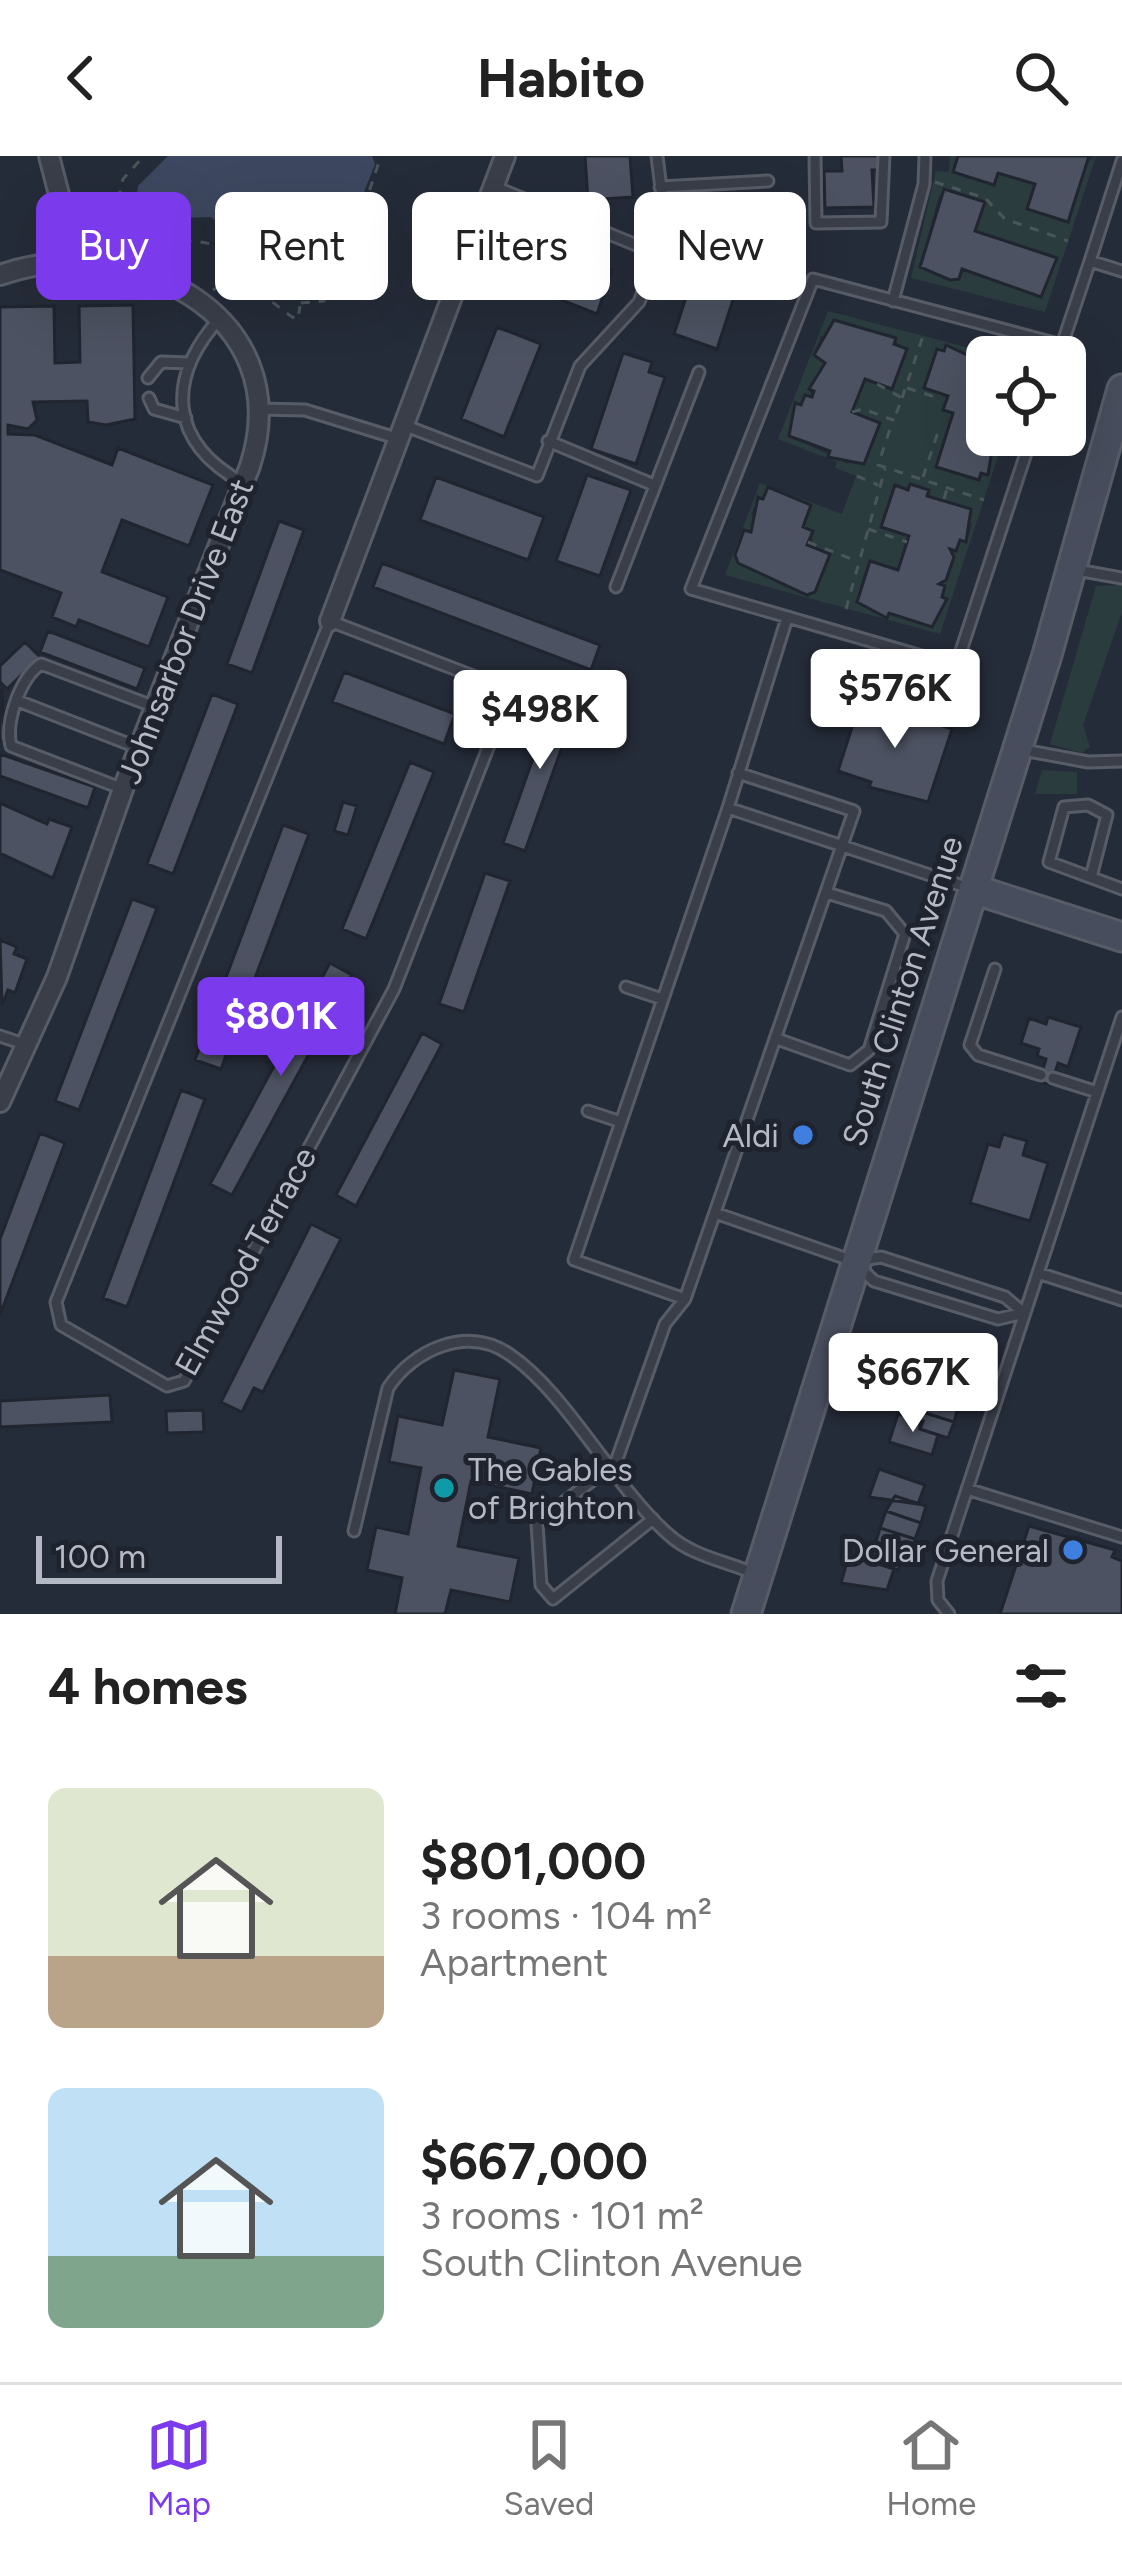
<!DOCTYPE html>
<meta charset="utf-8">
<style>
:root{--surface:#fff;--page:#f6f6f6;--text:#222;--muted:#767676;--line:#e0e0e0;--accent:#7c3aed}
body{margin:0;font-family:Figtree,sans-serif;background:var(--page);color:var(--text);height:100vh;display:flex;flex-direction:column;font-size:45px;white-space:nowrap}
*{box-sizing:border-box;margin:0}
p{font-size:39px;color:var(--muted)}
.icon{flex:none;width:66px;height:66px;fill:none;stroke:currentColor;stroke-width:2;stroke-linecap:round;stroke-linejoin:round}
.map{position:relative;height:1458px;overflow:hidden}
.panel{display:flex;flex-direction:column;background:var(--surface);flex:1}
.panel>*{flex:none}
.banner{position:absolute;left:36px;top:36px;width:1050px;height:108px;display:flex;gap:24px}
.controls{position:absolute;left:966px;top:180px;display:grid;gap:24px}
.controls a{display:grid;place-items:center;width:120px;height:120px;border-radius:18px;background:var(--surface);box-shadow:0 12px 48px #0002;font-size:60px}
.scale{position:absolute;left:36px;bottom:30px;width:246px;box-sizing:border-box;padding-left:12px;border:6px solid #b4b9c5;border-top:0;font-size:33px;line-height:42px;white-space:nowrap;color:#b4b9c5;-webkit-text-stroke:9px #1e232e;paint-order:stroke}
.price{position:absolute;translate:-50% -102px;padding:0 27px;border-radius:12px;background:#fff;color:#222;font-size:39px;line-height:78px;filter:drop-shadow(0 3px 6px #0008)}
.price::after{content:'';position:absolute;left:50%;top:72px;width:36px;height:27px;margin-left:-18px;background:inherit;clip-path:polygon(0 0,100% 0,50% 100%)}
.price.active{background:var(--accent);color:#fff}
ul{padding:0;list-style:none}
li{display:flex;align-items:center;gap:36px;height:300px;padding:0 48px}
li span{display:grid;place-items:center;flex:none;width:336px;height:240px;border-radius:18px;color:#555}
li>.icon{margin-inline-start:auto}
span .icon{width:144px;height:144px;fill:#fffc;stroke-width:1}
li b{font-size:51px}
h2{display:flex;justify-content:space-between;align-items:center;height:144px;padding:0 48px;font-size:51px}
.tag{padding:0 42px;border-radius:18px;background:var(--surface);box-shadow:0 12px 48px #0002;font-size:42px;line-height:108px}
.tag.active{background:var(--accent);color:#fff}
header{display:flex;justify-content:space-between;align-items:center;height:156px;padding:0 48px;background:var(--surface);font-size:54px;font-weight:700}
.menu{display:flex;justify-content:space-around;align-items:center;height:168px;border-top:3px solid var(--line);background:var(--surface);font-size:33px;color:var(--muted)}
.menu a{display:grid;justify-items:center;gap:6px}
.menu .active{color:var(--accent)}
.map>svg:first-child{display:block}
.green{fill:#2b3c3e;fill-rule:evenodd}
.water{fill:#3d4860}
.building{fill:#4c5261;stroke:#202530;stroke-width:3}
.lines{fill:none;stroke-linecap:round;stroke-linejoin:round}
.lane-casing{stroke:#575c67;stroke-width:15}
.street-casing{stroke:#575c67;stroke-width:24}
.secondary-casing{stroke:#575c67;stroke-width:33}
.path{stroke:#49575b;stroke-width:3;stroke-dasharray:9 9;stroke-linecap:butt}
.lane{stroke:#393e49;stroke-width:9}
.street{stroke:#393e49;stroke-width:18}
.secondary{stroke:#474d5c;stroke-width:27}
.shop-dot{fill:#3f7fe0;stroke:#1e232e;stroke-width:4.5}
.culture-dot{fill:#0f9aa8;stroke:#1e232e;stroke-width:4.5}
.labels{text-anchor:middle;stroke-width:10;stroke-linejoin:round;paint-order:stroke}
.street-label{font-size:33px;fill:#b4b9c5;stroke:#1e232e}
.poi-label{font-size:33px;fill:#b4b9c5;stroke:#1e232e;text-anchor:end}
</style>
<header><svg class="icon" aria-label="back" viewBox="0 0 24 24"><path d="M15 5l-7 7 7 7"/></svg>Habito<svg class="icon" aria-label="search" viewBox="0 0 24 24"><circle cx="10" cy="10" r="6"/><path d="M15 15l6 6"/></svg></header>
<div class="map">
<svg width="1122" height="1458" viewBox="0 0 1122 1458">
<rect width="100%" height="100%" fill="#252c39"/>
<!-- green -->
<path class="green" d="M950,0H958L954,16L994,29L998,17L1035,28L1027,53L1096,0L1045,156L911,122L936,15L949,16ZM939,39L984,46L975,75L1054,99L1057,102L1041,141L962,113L950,124L920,111Z
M828,155L1004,201H987L984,207L947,190L944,195L937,193L924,231L948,240L943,254L953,257L936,311L979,324L981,317L988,318L994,282L1005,279L940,478L725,419L760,327L842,358L856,320L835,312L837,306L778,283ZM878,175L907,193L892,233L865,223L852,256L848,308L789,280L795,248L801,249L805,239L812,241L809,232L825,207L814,198L821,180H876ZM911,328L928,334L927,340L947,344L972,368L967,385L960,384L956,395L950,393L954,401L947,423L939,428L945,430L942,441L947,443L932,470L889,457L886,462L857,445L870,406L898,414L909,380L881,370L894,329L908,334ZM758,342L811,349L803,371L813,375L807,439L735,400L744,375L751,376L757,362L751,359Z
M1122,429V456L1083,569L1090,591L1082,597L1050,588L1096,430Z
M1042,614L1077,616V638H1035Z"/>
<!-- water -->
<path class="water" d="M168,0H372L375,8L340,97L322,107L310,100L294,75L230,77L211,61L180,62L178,70L152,63L136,48L138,30Z"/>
<!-- building -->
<path class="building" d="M585,0H630L633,41L588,44Z
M841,0H878L879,14H872L874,51L825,52L824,15H842Z
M958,0H1089L1068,66L1027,53L1035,28L998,17L994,29L953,16Z
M944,33L985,46L975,75L1057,102L1041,141L962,113L959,123L950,124L920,111Z
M715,53L758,67L717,193L674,178Z
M527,85L612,114L597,158L513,125Z
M269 104a8 8 0 1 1 16 0a8 8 0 1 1-16 0Z
M133,149L135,263L106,269L88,266L87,245L33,246L37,264L28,273L8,269V278L35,279L112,309L118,292L213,329L189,390L122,364L102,416L168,441L149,491L79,464L76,471L52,461L61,437L0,414V151L54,150L55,207L80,206L79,150Z
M834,164L896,182L894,188L907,193L892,233L865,223L852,256L880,267L864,308L828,301L830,295L789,280L795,247L801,249L805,239L812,241L814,235L809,233L825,207L814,199Z
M497,171L541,188L504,281L461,263Z
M946,189L984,207L987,202V279H1001L1000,284L994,282L988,319L981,317L979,324L936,311L953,257L943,254L948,240L924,232L937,193L944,195Z
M623,197L652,206L649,216L665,221L636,308L591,293Z
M587,319L631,334L600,420L556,405Z
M436,321L544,361L528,404L420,364Z
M910,328L929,334L927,340L971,353L966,386L960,384L956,395L950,393L954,401L946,424L939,428L945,430L942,441L947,443L932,471L889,457L887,462L857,446L870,405L898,414L909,380L881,371L895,329L908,334Z
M768,331L811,349L803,371L813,375L807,389L830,398L815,436L807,439L738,407L735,399L744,374L751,376L758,341L763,343Z
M279,365L304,374L252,517L227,508Z
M382,407L600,489L591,514L373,431Z
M48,475L145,512L137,533L40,496Z
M25,486L40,501L7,533L0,526V510Z
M344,516L455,558L444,588L332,546Z
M2,534L4,585H0V535Z
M212,538L238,548L173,718L147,708Z
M556,538L578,546L525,695L503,687Z
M861,543L952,573L928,646L869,631L871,626L838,615Z
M0,598L95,631L88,652L0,620Z
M410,606L434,616L366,783L342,773Z
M343,646L357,650L348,679L334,675Z
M0,647L47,668L49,663L72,671L53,722L0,697Z
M283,669L309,678L221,913L195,904Z
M485,717L510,725L464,856L439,848Z
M132,743L157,752L79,954L55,945Z
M0,784L17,791L14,798L27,803L15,837L8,834L2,849Z
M330,807L352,819L232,1039L210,1028Z
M1048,861L1081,871L1068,911L1058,907L1051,929L1039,926L1046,903L1037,900L1039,893L1021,887L1029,862L1046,868Z
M422,877L442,888L356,1050L336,1039Z
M181,934L205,943L127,1151L103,1142Z
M40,977L65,987L0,1159V1083Z
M1003,978L1027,985L1023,999L1048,1007L1030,1065L970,1047L988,988L999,991Z
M311,1068L341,1083L263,1236L254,1232L242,1256L221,1246Z
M912,1198L957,1211L953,1225L928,1217L926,1224L906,1218Z
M454,1214L500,1223L488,1281L541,1292L532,1338L471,1325L458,1390L519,1402L510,1446L451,1434L445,1458H395L402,1422L367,1414L376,1371L408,1378L421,1312L389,1306L398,1260L442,1269Z
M928,1217L966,1229L959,1248L916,1234Z
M925,1237L959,1248L954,1266L919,1255Z
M110,1239L112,1266L0,1271V1245Z
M203,1254L204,1276L167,1277L166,1255Z
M919,1255L954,1266L948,1282L920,1273Z
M898,1258L923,1265L920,1273L938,1279L932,1299L889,1286Z
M879,1313L925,1329L918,1348L869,1341Z
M895,1340L926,1350L921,1367L886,1355Z
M886,1355L921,1367L915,1383L880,1372Z
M1029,1370L1115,1394L1112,1401L1122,1405V1458H1000Z
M880,1372L915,1383L910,1400L875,1389Z
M875,1389L904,1398L898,1414L870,1405Z
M849,1399L894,1413L887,1434L841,1427Z"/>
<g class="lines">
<!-- lane casing -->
<g class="lane-casing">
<path id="lane" d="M815,0L816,67L881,66L884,0
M1122,5L1090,105L1122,115
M495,31L658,98
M660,31L768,25
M893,145L924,28L925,0
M220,162C166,222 168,286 243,327
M1062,189L1090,105
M148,222L161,206L189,207
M149,242L154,253L186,262
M259,253L305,254L399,283
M406,270L537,320L580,210L639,146L658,98L665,65L657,0
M1032,279L956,510L691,433L813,123L1062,189L1058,201
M548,285L654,329
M1077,414L1122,422
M616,431L699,216
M787,462L728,652L972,733
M330,465L491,527L504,537V551L394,833L184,1225L167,1230L61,1169L56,1146Z
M18,545L139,592
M1023,594L1088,606L1122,605
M123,633L11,590C5,566 20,522 41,508L155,551
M728,652L574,1104L685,1143L854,655L738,617
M1091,721L1107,659L1088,649L1064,651L1049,706L1122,733
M995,813L970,889L978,899L1041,919
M626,831L662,843
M0,880L24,888
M777,883L850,909L869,894L905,778L886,755L827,737
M1053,922L1097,936
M588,955L621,966
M718,1058L853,1105L874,1125L998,1163L1024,1157
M862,1104L881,1101L1005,1141L1024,1157
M1038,1117L1122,1144
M607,1313L537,1367L541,1429L553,1443L653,1363
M612,1317L665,1168L685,1143
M967,1333L1122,1381
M354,1375L388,1232C413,1194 467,1169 509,1198C568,1238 612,1329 669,1379C692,1400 725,1405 753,1417
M949,1458L938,1444L937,1425L1122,861"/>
</g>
<!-- street casing -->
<g class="street-casing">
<path id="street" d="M49,0L63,54L65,103
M0,119C126,74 300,156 250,310L123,633L57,821L0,946
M330,465L505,0"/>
</g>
<!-- secondary casing -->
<g class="secondary-casing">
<path id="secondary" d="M973,733L1122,781
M746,1458L1047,499L1122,233"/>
</g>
<!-- path -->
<path class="path" d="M935,26L985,42L1005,63L1068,85
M114,61L123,23L144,0
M115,63C144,88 181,80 215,89C233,94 242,103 256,111C279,123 297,110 300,147L324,145L343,113L381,0
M89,83L115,63
M213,134L238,120L292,161L298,163L300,150
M877,228L902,242L895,261
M907,232L932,240L934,235
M902,242L923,180
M852,256L863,253L893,264L878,309L984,344
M857,320L878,329
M923,321L937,279L945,282
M944,343L947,333
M868,373L907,386
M808,386L854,404
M846,453L885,313"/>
<!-- lane -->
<use href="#lane" class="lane"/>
<!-- street -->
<use href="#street" class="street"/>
<!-- secondary -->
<use href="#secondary" class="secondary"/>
</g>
<!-- markers -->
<g class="shop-dot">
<circle cx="803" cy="979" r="12"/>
<circle cx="1073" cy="1394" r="12"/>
</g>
<circle class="culture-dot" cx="444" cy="1332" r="12"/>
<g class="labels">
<!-- street labels -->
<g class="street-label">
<text transform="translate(185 475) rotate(-69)" y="12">Johnsarbor Drive East</text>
<text transform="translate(902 835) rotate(-72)" y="12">South Clinton Avenue</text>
<text transform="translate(245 1105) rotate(-61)" y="12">Elmwood Terrace</text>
</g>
<!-- poi labels -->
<g class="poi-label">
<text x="779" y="991">Aldi</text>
<text x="468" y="1325" text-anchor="start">The Gables<tspan x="468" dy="38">of Brighton</tspan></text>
<text x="1049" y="1406">Dollar General</text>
</g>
</g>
</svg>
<div class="controls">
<a><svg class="icon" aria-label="locate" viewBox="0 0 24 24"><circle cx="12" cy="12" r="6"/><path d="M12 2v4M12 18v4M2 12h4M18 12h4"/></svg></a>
</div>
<div class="scale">100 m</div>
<b class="price" style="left:895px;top:595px">$576K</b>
<b class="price" style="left:540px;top:616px">$498K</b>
<b class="price active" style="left:281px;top:923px">$801K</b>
<b class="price" style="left:913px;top:1279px">$667K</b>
<div class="banner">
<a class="tag active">Buy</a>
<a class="tag">Rent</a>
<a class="tag">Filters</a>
<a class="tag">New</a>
</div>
</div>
<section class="panel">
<h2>4 homes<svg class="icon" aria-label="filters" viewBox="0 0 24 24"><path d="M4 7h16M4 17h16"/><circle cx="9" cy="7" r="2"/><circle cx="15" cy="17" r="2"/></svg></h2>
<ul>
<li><span style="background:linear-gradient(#dfe7d0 70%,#b9a48a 0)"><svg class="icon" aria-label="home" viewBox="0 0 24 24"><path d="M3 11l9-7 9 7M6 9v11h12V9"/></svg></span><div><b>$801,000</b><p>3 rooms · 104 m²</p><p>Apartment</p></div></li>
<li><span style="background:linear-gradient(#bfe0f5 70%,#7fa58c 0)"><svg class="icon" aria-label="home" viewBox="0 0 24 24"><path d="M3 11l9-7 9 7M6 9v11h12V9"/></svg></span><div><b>$667,000</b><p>3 rooms · 101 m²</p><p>South Clinton Avenue</p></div></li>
</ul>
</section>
<nav class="menu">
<a class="active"><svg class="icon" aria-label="map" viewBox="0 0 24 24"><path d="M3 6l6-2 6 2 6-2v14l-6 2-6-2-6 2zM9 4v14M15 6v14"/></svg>Map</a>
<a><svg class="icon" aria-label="saved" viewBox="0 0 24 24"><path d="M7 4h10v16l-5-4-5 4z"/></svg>Saved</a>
<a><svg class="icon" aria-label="home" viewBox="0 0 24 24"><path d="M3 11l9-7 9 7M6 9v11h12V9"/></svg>Home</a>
</nav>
